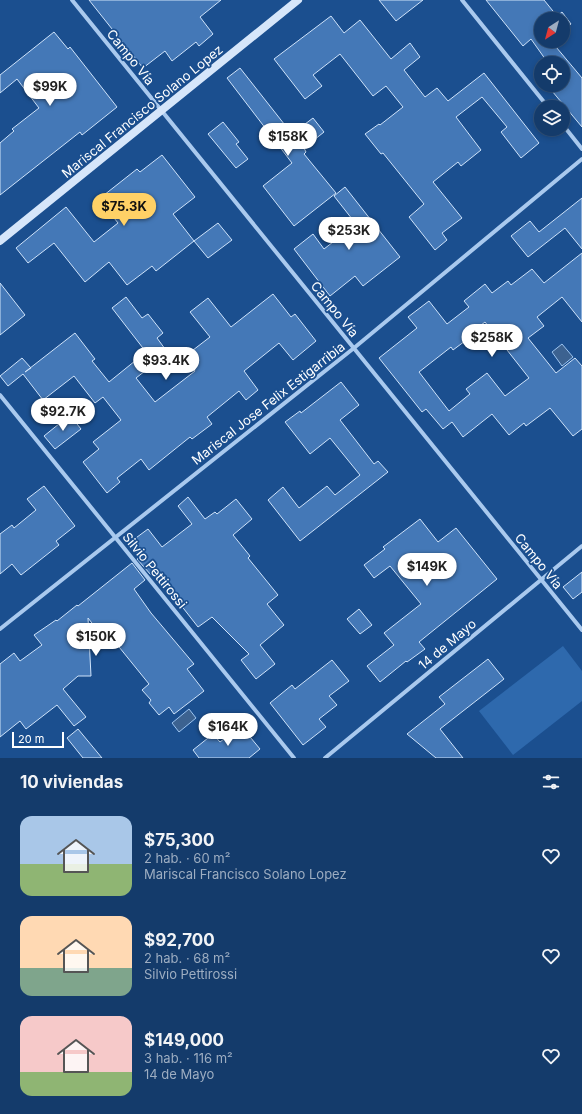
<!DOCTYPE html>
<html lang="es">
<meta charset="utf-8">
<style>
:root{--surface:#143b6b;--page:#214673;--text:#f1f3f6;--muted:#9dadc1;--line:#33557e;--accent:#ffd166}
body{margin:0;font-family:Inter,sans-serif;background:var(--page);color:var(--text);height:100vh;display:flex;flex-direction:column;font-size:15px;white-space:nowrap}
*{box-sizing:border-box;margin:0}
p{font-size:13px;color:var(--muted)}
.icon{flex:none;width:22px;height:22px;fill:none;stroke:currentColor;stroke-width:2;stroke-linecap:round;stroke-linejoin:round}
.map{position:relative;height:758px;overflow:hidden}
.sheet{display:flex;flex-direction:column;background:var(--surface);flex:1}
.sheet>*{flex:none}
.needle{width:26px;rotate:216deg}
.controls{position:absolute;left:534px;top:12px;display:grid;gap:8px}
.controls a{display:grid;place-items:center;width:36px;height:36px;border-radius:50%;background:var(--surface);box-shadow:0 2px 6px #0003,0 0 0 1px var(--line);font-size:20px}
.scale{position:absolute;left:12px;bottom:10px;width:52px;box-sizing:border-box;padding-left:4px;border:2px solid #fff;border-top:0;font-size:11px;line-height:14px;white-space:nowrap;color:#fff;-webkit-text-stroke:3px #1b4f8f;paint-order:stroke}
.price{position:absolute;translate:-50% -34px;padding:0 9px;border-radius:14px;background:#fff;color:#222;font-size:13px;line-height:26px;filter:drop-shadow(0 1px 2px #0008)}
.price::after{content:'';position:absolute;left:50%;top:24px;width:12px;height:9px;margin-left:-6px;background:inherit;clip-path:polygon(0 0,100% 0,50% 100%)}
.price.current{background:var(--accent);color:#111}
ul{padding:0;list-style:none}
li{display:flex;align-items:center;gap:12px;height:100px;padding:0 20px}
li span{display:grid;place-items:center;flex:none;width:112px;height:80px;border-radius:12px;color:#555}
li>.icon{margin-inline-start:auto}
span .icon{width:48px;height:48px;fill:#fffc;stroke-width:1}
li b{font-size:17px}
h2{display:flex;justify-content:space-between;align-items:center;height:48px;padding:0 20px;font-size:17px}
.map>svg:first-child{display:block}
.green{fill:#2e69ad}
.water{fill:#3c6290;stroke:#9cc4f0}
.building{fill:#4478b7;stroke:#cfe3fa;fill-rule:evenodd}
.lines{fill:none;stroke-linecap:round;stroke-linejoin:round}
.street{stroke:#a9c9ee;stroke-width:4}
.secondary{stroke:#d6e6fa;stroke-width:8}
.labels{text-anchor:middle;stroke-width:3.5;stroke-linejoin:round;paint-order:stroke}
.street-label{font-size:13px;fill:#fff;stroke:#1b4f8f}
</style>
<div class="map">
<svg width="582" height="758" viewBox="0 0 582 758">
<rect width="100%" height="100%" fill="#1b4f8f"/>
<!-- green -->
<path class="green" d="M563,646L582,671V701L513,755L479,711Z"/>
<!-- water -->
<path class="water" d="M562,344L573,357L562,366L552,352Z
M189,709L196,718L179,732L172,723Z"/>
<!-- building -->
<path class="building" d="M89,0H221L200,17L213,34L199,46L196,42L172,61L165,51L143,68Z
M379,0H423L396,21Z
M486,0H544L557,16L562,12L571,24L563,30V19H541V41H551L582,78V127L547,85H566L563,81V63H548L531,39L523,46Z
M331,16L344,33L360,20L391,59L410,43L420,57L404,70L425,97L437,88L448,101L484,73L539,143L521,158L501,132L507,127L482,97L456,117L481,150L461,166L458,162L433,182L462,218L442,233L447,240L435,250L409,217L424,204L383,153L381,154L365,134L379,124L380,125L403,107L386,86L373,96L340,54L313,75L322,86L305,99L274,59Z
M54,32L68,49L70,47L117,107L82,135L80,132L0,195V143L14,131L12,129L39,108L17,79L0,93V75Z
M240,68L292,134L313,118L324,132L304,148L306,152L304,154L336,193L294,226L263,186L292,163L227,78Z
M223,122L239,142L236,144L248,159L236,168L208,134Z
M162,155L195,197L173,214L194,241L156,271L152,266L127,285L109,262L85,282L54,243L28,263L16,248L66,207L94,242L118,223L99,199L137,169L140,172Z
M345,187L400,257L363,286L355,276L330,296L294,249L313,234L324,249L356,224L334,196Z
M582,198V249L565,228L528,257L511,236L530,221L539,232Z
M218,223L232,240L208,258L194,241Z
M582,253V322L562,297L537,317L544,326L528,338L556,373L575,358L582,366V429L573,436L550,408L526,426L524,423L509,435L492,414L463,437L452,422L443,429L426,409L422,412L379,358L417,328L408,317L429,301L447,324L469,307L464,301L485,284L492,293L508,281L511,285L532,269L544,283ZM485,322L529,378L505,396L487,373L466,389L470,394L449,411L419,372L451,347L453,350L465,341L463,339Z
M0,283L25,315L0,335Z
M273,294L291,317L295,314L316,341L293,360L279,343L244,371L258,390L246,400L239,391L207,417L212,424L192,439L190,437L149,470L141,459L117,478L120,482L107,493L83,462L99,449L93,442L121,420L103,397L95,403L74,376L43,400L23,374L8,386L0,376L22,358L31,368L25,372L75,333L95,359L92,361L109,382L146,352L112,308L126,297L142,318L148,314L163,333L157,338L168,353L136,378L155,402L195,371L184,357L210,337L190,312L208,298L231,327Z
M341,382L359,405L340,420L374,464L378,461L388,472L300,541L268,500L283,487L299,508L327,486L335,495L360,475L330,438L310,454L285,422L300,411L301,413Z
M70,415L81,429L55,449L44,436Z
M44,486L75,526L56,541L59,545L21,575L12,564L0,574V534L12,525L14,528L36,510L27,499Z
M188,497L205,519L215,512L217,514L236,499L252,519L233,535L250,556L248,558L278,595L267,604L284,625L260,645L275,664L256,679L241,660L249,654L212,617L198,627L155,572L151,575L137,559L140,557L129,543L148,529L162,547L192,524L178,506Z
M420,519L438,542L456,528L497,579L419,642L425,649L407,662L406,661L380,682L367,666L394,645L384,633L421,604L390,566L374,578L364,565L385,549L383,547Z
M132,563L145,580L134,589L151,613L194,664L187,669L204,691L174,714L169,707L159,715L149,703L151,700L142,690L149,684L115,642L110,646L88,618L91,676H78L63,689L86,717L74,726L57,705L26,729L20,721L0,737V664L14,653L20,661L42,645L34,635L56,620L57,621L77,605L78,606Z
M582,572V592L573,599L563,587Z
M359,609L372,625L360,634L347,619Z
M488,659L504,679L440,729L463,758H436L407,734L445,704L439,697Z
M332,660L349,681L329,696L337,705L319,719L326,727L303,745L270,703L292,685L295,689Z
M241,726L260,749L249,758H199L193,750L213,734L220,742Z
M78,729L102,758H83L67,738Z"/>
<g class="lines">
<!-- street -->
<path class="street" d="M72,0L582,630
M462,0L548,107
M563,125L582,149
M0,395L294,758
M0,629L354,348L582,159
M325,758L582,546"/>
<!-- secondary -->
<path class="secondary" d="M0,241L298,0"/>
</g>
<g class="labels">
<!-- street labels -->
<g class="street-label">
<text transform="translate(131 57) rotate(51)" y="5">Campo Vía</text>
<text transform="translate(142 111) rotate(-39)" y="5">Mariscal Francisco Solano Lopez</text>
<text transform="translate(335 309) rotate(51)" y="5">Campo Vía</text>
<text transform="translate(268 403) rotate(-38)" y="5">Mariscal Jose Felix Estigarribia</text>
<text transform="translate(539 561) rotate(51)" y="5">Campo Vía</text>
<text transform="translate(155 570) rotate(51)" y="5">Silvio Pettirossi</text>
<text transform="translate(447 644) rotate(-40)" y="5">14 de Mayo</text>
</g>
</g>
</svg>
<div class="controls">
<a><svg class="needle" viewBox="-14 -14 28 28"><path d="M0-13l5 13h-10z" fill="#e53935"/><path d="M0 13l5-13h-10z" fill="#9dadc1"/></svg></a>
<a><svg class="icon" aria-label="locate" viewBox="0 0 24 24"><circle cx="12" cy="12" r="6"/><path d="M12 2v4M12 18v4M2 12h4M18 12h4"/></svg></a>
<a><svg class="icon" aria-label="layers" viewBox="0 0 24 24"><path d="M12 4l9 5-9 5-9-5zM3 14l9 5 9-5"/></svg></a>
</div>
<div class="scale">20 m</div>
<b class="price" style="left:50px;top:107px">$99K</b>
<b class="price" style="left:288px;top:157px">$158K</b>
<b class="price current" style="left:124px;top:227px">$75.3K</b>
<b class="price" style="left:349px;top:251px">$253K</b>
<b class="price" style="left:492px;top:358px">$258K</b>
<b class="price" style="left:166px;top:381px">$93.4K</b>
<b class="price" style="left:63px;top:432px">$92.7K</b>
<b class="price" style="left:427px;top:587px">$149K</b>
<b class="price" style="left:96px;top:657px">$150K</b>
<b class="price" style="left:228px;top:747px">$164K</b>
</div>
<section class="sheet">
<h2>10 viviendas<svg class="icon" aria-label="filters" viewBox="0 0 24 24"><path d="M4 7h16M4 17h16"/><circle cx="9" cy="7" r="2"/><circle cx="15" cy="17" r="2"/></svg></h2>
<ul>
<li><span style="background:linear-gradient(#a9c7e8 60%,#8fb573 0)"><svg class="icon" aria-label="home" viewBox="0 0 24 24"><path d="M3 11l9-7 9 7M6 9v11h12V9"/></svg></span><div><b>$75,300</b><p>2 hab. · 60 m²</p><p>Mariscal Francisco Solano Lopez</p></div><svg class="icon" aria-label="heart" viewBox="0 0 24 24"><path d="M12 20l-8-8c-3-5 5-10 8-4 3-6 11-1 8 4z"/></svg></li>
<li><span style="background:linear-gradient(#ffd9b3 65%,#7fa58c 0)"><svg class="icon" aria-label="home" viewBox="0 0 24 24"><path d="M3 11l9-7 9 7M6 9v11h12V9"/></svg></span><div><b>$92,700</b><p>2 hab. · 68 m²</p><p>Silvio Pettirossi</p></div><svg class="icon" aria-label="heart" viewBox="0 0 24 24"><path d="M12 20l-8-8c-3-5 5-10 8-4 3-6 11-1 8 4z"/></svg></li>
<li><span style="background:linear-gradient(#f6c9c9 70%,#8fb573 0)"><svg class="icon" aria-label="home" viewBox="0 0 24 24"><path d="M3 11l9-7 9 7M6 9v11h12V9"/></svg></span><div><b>$149,000</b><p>3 hab. · 116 m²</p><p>14 de Mayo</p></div><svg class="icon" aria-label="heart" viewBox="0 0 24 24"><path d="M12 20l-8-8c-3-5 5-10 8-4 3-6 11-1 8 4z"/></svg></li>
</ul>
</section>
